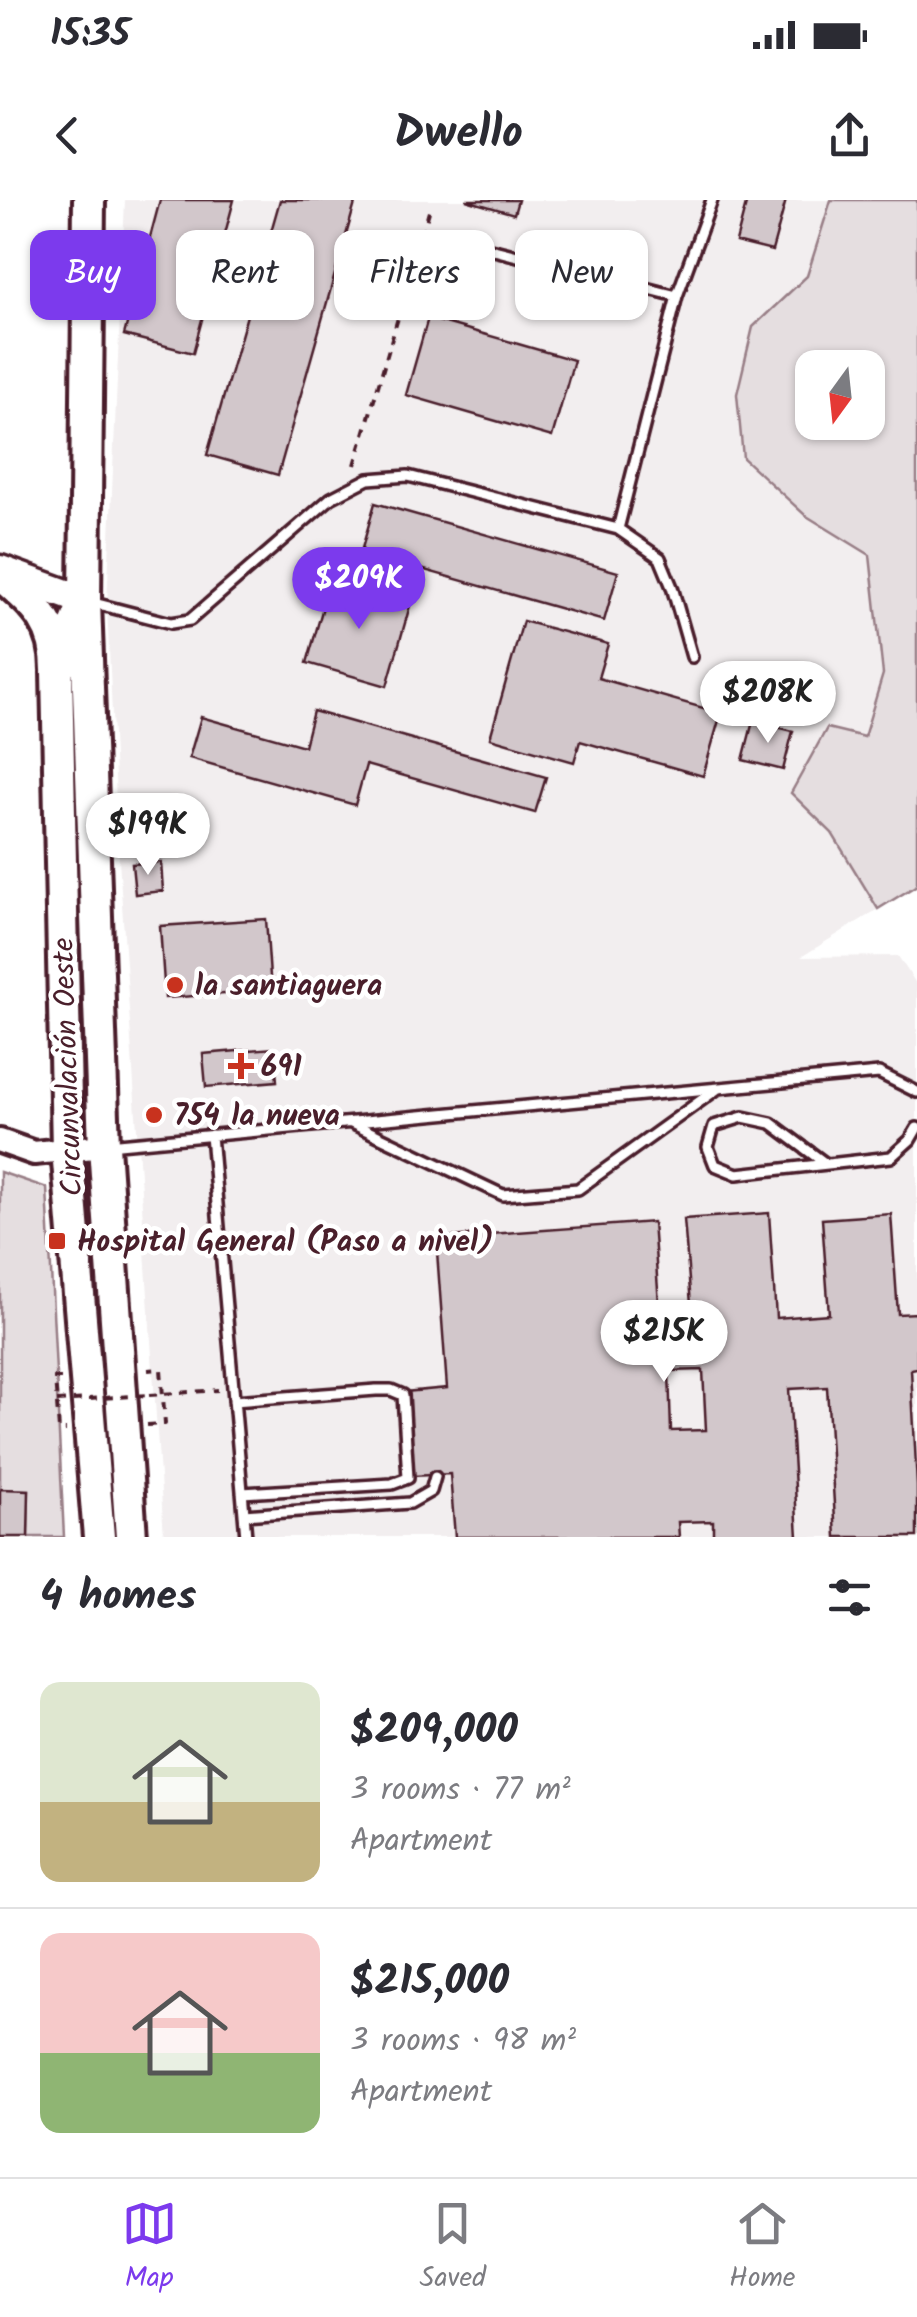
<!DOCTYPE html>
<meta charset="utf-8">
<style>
:root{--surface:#fff;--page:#f7f7f7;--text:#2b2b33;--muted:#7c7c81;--line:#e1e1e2;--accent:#7c3aed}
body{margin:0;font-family:Kalam,sans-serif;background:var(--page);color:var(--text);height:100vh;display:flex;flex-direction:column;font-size:38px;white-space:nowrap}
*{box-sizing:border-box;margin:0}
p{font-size:32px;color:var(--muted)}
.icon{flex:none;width:55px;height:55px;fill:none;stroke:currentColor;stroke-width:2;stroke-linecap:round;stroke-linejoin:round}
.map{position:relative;height:1337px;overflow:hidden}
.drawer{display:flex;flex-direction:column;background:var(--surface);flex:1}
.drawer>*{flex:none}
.guide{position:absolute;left:30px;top:30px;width:858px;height:90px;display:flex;gap:20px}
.needle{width:65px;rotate:195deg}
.fabs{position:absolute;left:795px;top:150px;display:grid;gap:20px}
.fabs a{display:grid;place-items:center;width:90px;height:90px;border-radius:20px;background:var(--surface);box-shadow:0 2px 8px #0004;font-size:50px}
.price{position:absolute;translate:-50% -85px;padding:0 22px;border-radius:35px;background:#fff;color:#222;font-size:32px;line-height:65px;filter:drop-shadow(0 2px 5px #0008)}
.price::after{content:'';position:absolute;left:50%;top:60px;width:30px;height:22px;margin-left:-15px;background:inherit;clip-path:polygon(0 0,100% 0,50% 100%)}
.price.selected{background:var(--accent);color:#fff}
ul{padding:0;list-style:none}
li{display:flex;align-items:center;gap:30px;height:250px;padding:0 40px}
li+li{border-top:2px solid var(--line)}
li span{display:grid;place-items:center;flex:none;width:280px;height:200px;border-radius:20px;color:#555}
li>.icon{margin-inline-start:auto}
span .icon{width:120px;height:120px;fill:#fffc;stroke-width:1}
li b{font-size:42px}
h2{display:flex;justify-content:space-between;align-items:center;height:120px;padding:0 40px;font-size:42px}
.pill{padding:0 35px;border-radius:20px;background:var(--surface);box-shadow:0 2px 8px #0004;font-size:35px;line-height:90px}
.pill.selected{background:var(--accent);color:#fff}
.status{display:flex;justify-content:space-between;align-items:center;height:70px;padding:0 50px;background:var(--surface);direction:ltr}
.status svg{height:28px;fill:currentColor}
header{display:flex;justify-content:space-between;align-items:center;height:130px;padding:0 40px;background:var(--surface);font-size:45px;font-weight:600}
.menu{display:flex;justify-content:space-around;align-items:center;height:140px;border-top:2px solid var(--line);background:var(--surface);font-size:28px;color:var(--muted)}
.menu a{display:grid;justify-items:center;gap:5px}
.menu .selected{color:var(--accent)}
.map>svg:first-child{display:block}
.built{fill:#f2eeef;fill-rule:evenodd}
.green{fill:#e5dee0;stroke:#987e86;stroke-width:2.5;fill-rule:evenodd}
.building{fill:#d2c7cb;stroke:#4a1f2b;stroke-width:2.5;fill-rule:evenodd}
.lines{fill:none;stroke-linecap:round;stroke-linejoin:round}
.service-casing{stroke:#4a1f2b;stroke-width:16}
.tertiary-casing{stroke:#4a1f2b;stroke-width:30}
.secondary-casing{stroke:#4a1f2b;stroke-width:35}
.primary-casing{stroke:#4a1f2b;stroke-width:38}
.path{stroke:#4a1f2b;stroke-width:4;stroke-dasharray:8 8;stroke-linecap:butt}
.service{stroke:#fff;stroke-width:9}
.tertiary{stroke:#fff;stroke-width:22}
.secondary{stroke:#fff;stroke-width:28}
.primary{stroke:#fff;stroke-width:30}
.path-bridge{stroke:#4a1f2b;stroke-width:4;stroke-dasharray:8 8;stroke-linecap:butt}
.poi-dot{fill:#c8321e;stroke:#fff;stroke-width:4}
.labels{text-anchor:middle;stroke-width:9;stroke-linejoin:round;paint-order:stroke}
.poi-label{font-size:30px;font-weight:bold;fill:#4a1f2b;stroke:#fff;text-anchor:start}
.street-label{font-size:30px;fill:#4a1f2b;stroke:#fff}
</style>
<div class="status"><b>15:35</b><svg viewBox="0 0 49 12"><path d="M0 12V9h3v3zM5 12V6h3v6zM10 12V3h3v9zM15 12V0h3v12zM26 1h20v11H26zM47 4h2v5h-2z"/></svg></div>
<header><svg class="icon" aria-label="back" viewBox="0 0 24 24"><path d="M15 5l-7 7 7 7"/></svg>Dwello<svg class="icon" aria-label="share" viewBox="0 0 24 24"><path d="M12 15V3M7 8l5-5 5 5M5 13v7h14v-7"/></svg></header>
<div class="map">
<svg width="917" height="1337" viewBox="0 0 917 1337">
<rect width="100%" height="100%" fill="#fff"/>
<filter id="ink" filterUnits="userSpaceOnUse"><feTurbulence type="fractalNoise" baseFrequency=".01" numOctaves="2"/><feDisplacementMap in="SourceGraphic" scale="20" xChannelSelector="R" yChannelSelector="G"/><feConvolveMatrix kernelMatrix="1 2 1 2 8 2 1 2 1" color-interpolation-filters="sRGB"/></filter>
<g filter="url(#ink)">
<!-- built -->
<path class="built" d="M125,0H917V685L801,757L898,756L917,785V1337H164L118,644L107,405ZM812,168H868V222H812Z"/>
<!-- green -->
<path class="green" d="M831,0H917V685L878,709L832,633L791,593L827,528L864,537L883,474L870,355L805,315L743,258L737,194L753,127L807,76ZM812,168H868V222H812Z
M0,972L47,988L64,1337H28L29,1290L0,1289Z"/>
<!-- building -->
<path class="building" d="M160,0H234L193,153L124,135Z
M280,0H356L278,275L207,255Z
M466,0H518L514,14Z
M747,0H786L772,51L736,42Z
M428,118L574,160L552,237L406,195Z
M375,303L618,372L604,421L361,352Z
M331,379L411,402L387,486L307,463Z
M523,421L608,444L598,478L721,513L703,576L580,541L574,562L490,538Z
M313,511L546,577L535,613L366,565L355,605L189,558L201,517L304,546Z
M753,521L793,531L783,570L743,560Z
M161,662L163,691L135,694L132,664Z
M266,719L271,791L165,798L160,726Z
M274,848L277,881L206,887L203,854Z
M769,1013L776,1118L829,1114L822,1019L891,1014L898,1114L917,1113V1168L911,1169L917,1286V1337H836L827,1187L789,1189L798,1337H713V1321L678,1322L679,1337H455L450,1274L413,1276L405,1192L447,1188L436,1038L653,1022L661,1131L693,1129L684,1019ZM703,1170L706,1230L671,1231L669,1171Z
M0,1289L29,1290L28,1337H0Z"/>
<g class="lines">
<!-- service casing -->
<g class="service-casing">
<path id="service" d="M474,45L677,96
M618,329L677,96L712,0
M90,402L171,423L190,420L331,298L368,279L408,276L618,329L660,358L672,387L692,457
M351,923L503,995L578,989L717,889
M211,935L246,1337
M108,945L879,873L917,892
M826,964L771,923L743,917L714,926L708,947L715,965L737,974L891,957L910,940L917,928
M234,1201L376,1190H391L403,1195L408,1278L392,1284L242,1293
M244,1315L410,1303L431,1291L435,1277"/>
</g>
<!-- tertiary casing -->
<g class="tertiary-casing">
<path id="tertiary" d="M0,941L34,953L104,946"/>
</g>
<!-- secondary casing -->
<g class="secondary-casing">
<path id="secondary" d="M0,370L85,401"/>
</g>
<!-- primary casing -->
<g class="primary-casing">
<path id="primary" d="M89,0L85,401L104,946L131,1337
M0,374C33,404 57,421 57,470
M80,413L57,472L67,949L99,1337"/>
</g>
<!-- path -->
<path class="path" d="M355,265L430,8
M61,1178H55L59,1230H66
M149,1195L218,1190
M147,1225L165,1224L161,1169L148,1170"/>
<!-- service -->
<use href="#service" class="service"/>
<!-- tertiary -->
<use href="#tertiary" class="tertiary"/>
<!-- secondary -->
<use href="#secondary" class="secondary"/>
<!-- primary -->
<use href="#primary" class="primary"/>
<!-- path-bridge -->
<path class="path-bridge" d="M57,1201L149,1195"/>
</g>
</g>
<!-- markers -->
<g class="poi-dot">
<circle cx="175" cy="785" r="10"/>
<path d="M236 851h10v10h10v10h-10v10h-10v-10h-10v-10h10z"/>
<circle cx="154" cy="915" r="10"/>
<rect x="47" y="1031" width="20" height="20" rx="5"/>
</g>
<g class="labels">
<!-- poi labels -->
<g class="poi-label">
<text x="195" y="795">la santiaguera</text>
<text x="261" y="876">691</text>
<text x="174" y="925">754 la nueva</text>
<text x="77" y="1051">Hospital General (Paso a nivel)</text>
</g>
<!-- street labels -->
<g class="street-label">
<text transform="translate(67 867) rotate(-92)" y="10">Circunvalación Oeste</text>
</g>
</g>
</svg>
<div class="fabs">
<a><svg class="needle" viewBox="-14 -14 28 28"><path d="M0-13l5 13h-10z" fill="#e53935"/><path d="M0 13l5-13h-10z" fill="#7c7c81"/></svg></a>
</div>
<b class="price selected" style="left:359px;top:432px">$209K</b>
<b class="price" style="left:768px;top:546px">$208K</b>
<b class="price" style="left:148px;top:678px">$199K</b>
<b class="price" style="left:664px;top:1185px">$215K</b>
<div class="guide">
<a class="pill selected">Buy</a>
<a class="pill">Rent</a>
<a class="pill">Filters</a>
<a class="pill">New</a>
</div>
</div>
<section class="drawer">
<h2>4 homes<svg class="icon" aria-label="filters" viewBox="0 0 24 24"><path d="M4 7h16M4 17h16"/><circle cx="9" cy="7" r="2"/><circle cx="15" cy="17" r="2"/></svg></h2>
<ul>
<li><span style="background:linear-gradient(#dfe7d0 60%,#c2b280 0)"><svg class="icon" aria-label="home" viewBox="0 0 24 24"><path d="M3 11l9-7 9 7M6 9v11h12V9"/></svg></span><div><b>$209,000</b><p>3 rooms · 77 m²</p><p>Apartment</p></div></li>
<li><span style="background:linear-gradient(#f6c9c9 60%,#8fb573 0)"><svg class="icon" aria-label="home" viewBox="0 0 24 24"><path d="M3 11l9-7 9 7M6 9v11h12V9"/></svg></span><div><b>$215,000</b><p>3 rooms · 98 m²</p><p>Apartment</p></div></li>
</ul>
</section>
<nav class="menu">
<a class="selected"><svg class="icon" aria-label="map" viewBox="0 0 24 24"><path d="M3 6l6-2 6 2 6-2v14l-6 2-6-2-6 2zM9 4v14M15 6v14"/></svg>Map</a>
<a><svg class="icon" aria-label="saved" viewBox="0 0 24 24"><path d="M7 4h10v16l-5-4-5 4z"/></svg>Saved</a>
<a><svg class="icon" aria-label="home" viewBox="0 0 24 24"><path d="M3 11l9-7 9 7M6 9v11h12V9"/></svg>Home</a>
</nav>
